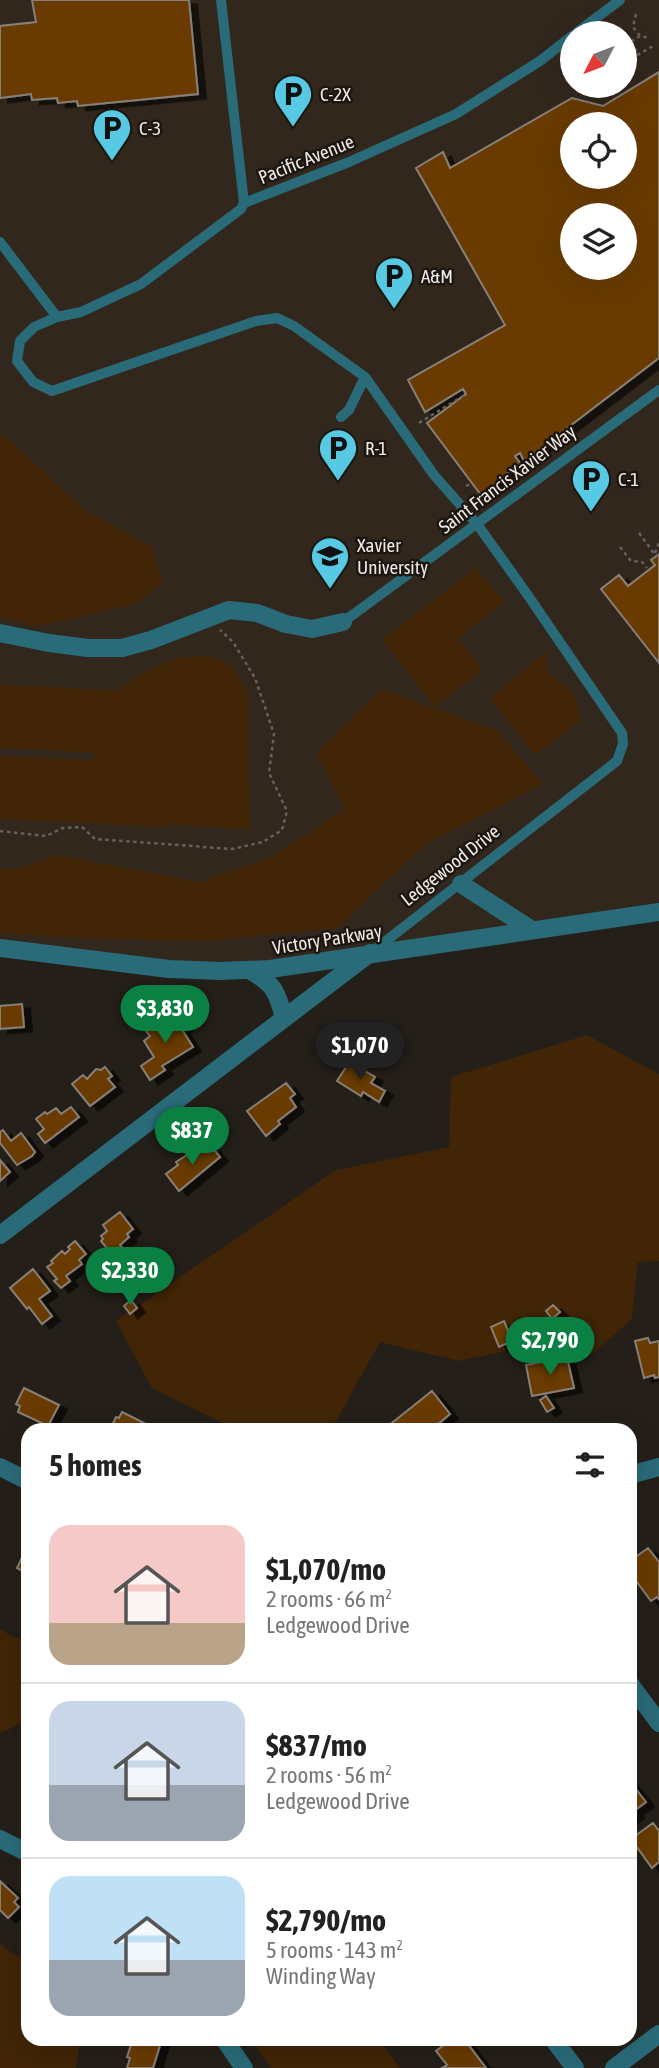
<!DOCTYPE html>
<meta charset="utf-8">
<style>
:root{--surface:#fff;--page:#f2f2f2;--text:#222;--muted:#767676;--line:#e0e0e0;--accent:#0b8043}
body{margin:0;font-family:"Asap Condensed",sans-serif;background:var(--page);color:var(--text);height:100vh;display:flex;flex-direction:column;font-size:26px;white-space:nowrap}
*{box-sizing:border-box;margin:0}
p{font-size:23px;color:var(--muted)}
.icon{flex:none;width:38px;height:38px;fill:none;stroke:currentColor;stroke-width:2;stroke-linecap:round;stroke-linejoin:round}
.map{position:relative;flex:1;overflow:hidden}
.side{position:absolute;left:21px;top:1423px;width:616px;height:623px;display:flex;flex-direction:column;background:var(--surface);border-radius:21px;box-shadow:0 7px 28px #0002}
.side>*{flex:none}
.needle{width:46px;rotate:228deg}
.controls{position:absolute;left:560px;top:21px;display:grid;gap:14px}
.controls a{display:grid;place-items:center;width:77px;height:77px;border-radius:50%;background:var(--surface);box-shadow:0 7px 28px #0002;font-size:35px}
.price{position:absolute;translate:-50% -60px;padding:0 16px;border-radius:24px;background:var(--accent);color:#fff;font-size:23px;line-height:46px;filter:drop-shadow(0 2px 4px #0008)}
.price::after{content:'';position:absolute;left:50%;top:42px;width:21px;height:16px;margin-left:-10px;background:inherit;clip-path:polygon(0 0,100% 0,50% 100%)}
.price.current{background:#222;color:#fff}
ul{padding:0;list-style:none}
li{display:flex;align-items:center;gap:21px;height:175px;padding:0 28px}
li+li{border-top:2px solid var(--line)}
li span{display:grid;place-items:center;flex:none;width:196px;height:140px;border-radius:21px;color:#555}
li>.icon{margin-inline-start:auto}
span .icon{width:84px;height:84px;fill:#fffc;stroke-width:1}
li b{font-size:30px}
h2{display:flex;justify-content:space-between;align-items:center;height:84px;padding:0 28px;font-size:30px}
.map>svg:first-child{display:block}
.built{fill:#32271d;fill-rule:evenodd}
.green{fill:#412506}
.building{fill:#693a00;stroke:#888078;stroke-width:2;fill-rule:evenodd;filter:url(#shadow)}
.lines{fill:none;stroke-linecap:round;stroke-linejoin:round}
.path{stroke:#66615b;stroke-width:2.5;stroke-dasharray:3.5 3.5;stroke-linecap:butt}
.service{stroke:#2a6b79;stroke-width:10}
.minor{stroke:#2a6b79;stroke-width:18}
.tertiary{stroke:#2a6b79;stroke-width:18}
.labels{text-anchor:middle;stroke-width:5;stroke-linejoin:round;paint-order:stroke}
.poi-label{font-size:19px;fill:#efeae6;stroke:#1c1610;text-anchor:start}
.street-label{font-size:19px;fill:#efeae6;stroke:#1c1610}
</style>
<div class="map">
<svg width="659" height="2068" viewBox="0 0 659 2068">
<defs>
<filter id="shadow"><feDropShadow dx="8" dy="4.5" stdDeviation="0" flood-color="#0009"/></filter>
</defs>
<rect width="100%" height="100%" fill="#251f19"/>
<!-- built -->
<path class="built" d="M0,0H659V912L270,969L0,948ZM572,33H625V86H572ZM572,124H625V177H572ZM572,215H625V268H572Z"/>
<!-- green -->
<path class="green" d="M0,435H4L85,510L151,546L163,582L137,604L35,627L0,617Z
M476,567L504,602L458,638L482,670L435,707L382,640Z
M546,652V669C568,693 575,684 580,721L535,755L490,698Z
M207,655L232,665L248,693L250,830L166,824V827L0,819V756L93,760L95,753L0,748V685L116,690L148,670L177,658Z
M382,689L498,731L543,784L427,843L337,928L205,941L75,938L0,933V868L17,869L57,855L199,882L273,856L345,809L316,753Z
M587,1035L659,1074V1261L638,1262L632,1319L591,1355L554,1341L459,1361L380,1342L331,1430H237L152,1388L116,1321L336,1170L449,1147L451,1077Z
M0,1629L15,1638H28V1720L0,1733Z
M0,1944L16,1956L28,1954V2039H80L76,2068H0Z
M251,2039H379L400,2068H271Z"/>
<!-- building -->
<path class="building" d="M32,0H189L198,94L78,106L77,101L58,103L57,98L32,100L31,94L0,98V26L36,22Z
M659,72V358L524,461L520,453L515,456L520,463L481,495L427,423L466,394L463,389L425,412L408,380L505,325L416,168L443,152L450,168L572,98L603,106ZM572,124H625V177H572ZM572,215H625V268H572Z
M659,554V663L601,589L619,575L628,586L655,565L651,560Z
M22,1004L24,1027L0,1029V1006Z
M173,1014L178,1022L181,1020L185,1026L181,1028L193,1047L162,1066L165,1070L150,1080L141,1066L154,1057L144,1041L150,1036L146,1031Z
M348,1064L353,1067L355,1065L375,1077L371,1083L385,1091L379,1102L363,1092L361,1096L337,1081Z
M105,1067L112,1076L108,1079L115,1087L90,1106L72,1084L83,1075L87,1079L96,1069L101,1070Z
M286,1083L295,1094L290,1098L296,1107L278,1121L280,1124L266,1136L247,1111Z
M71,1107L79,1117L45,1143L38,1134L44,1129L36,1119L45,1112L47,1114L56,1108L61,1114Z
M3,1130L11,1141L21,1133L35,1152L32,1156L17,1165L0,1143V1132Z
M201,1146L206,1152L212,1147L220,1157L179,1191L166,1174L178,1165L176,1162Z
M0,1160L10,1172L0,1181Z
M120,1212L133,1229L127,1234L129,1237L120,1245L132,1259L122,1267L101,1241L103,1239L101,1236L107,1231L103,1225Z
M75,1241L86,1254L79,1260L82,1264L66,1276L70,1281L61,1288L54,1281L57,1279L47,1267L53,1263L51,1261L62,1251L65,1254L70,1249L68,1247Z
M33,1269L50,1291L39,1299L52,1316L42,1324L29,1307L27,1309L10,1288Z
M131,1300L137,1308L130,1314L124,1306Z
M553,1305L560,1312L552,1319L546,1311Z
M504,1321L512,1341L499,1347L491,1327Z
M648,1338L650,1343L659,1341V1377L655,1378L654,1375L644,1378L635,1341Z
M567,1357L574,1388L532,1396L526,1365Z
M24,1388L59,1405L48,1426L18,1412L20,1406L16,1404Z
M432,1391L450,1414L431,1430H392L388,1426Z
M546,1396L554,1408L547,1412L540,1400Z
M122,1412L144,1423L143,1425L152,1430H110L116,1417L119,1418Z
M648,1548L659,1562V1599L657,1597L651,1601L630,1573V1561Z
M25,1551L28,1553V1574L17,1568Z
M631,1783L646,1802L634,1811L636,1814L630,1818Z
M653,1823L659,1831V1862L652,1868L631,1839Z
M0,1881L18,1898L14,1902L19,1907L8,1918L0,1910Z
M135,2039H162L153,2068H127L130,2058L127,2057L132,2042L134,2043Z
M452,2039L457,2044L464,2039L486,2068H442L447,2065L436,2051Z"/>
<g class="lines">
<!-- path -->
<path class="path" d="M636,14L633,27L640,36L650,38
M631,42L638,54
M625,45L640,36
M625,62L655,45
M419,423L466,394
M466,486L472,483
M639,533L656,556
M620,547L631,561L642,562L647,568
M655,553L659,543
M0,831L46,836L63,828L82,827L95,839L232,849L263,842L282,830L287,811L269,773L274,734L255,678L233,642L220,630"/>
<!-- service -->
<path class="service" d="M221,0L244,203
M576,33L620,0
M0,242L57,317
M341,417L349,410L365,377
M343,622L659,390
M373,951L617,761L623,744L622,733L527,594L477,524L434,475L365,377L294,326L277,318L256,321L52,391L33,382L17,361L20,341L34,327L57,317L81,312L141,284L241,209L244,203L349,162L456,114L540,61L572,36
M481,1430H485"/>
<!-- minor -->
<path class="minor" d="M0,633L49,643L88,648H122L151,640L229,610L257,613L286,624L312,629L343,622
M0,1235L370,953
M0,1467L28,1481
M630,1475L659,1467
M630,1684L659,1723
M0,1839L28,1853
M224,2039L244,2068
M553,2039L575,2068
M614,2068L659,2034"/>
<!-- tertiary -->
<path class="tertiary" d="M461,884L532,930
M0,948L169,969L220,971L270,969L659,912
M249,970C274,984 277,991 284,1018"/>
</g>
<!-- icons -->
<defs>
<g id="parking-pin" transform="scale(2.0125)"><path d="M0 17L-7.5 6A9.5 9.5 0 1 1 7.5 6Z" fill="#57c9e2" stroke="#1c1610"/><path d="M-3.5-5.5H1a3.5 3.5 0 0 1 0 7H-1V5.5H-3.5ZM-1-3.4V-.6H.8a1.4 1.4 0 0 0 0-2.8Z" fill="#111"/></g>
<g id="university-pin" transform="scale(2.0125)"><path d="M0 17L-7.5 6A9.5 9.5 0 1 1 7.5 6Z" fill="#57c9e2" stroke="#1c1610"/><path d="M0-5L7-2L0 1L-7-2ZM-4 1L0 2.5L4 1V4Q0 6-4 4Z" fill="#111"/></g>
</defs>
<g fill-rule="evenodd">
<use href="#parking-pin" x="293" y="94"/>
<use href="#parking-pin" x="112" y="128"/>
<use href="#parking-pin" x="394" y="276"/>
<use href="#parking-pin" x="338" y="448"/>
<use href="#parking-pin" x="591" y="479"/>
<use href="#university-pin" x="330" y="556"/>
</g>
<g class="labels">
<!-- poi labels -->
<g class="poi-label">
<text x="320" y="101">C-2X</text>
<text x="139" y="135">C-3</text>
<text x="421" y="283">A&amp;M</text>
<text x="365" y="455">R-1</text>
<text x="618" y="486">C-1</text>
<text x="357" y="552">Xavier<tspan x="357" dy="22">University</tspan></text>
</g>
<!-- street labels -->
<g class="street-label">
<text transform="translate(306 159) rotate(-22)" y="7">Pacific Avenue</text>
<text transform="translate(507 479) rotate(-37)" y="7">Saint Francis Xavier Way</text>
<text transform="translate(450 865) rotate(-38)" y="7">Ledgewood Drive</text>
<text transform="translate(327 939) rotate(-9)" y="7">Victory Parkway</text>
</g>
</g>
</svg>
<div class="controls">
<a><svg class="needle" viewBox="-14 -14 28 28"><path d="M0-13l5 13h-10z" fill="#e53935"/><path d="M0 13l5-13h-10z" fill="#767676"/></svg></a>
<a><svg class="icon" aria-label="locate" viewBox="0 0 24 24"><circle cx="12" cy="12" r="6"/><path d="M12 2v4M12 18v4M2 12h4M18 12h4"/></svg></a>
<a><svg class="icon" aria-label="layers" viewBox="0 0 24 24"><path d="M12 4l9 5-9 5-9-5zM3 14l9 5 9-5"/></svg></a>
</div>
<b class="price" style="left:165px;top:1045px">$3,830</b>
<b class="price current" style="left:360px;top:1082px">$1,070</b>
<b class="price" style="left:192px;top:1167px">$837</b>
<b class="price" style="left:130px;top:1307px">$2,330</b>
<b class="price" style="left:550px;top:1377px">$2,790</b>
<section class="side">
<h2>5 homes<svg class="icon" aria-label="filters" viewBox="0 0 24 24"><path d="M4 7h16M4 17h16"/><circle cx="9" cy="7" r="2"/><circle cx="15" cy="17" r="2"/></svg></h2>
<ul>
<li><span style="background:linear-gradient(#f6c9c9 70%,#b9a48a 0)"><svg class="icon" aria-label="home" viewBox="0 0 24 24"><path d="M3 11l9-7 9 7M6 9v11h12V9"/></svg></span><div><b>$1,070/mo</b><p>2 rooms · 66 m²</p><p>Ledgewood Drive</p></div></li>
<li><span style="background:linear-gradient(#c9d6e8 60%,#9aa5b1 0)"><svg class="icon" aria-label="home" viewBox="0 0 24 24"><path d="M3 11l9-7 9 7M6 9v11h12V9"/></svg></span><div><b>$837/mo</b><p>2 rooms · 56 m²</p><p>Ledgewood Drive</p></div></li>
<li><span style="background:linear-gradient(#bfe0f5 60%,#9aa5b1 0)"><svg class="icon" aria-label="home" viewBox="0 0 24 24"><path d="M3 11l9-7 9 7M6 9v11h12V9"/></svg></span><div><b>$2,790/mo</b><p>5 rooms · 143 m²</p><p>Winding Way</p></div></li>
</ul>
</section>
</div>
